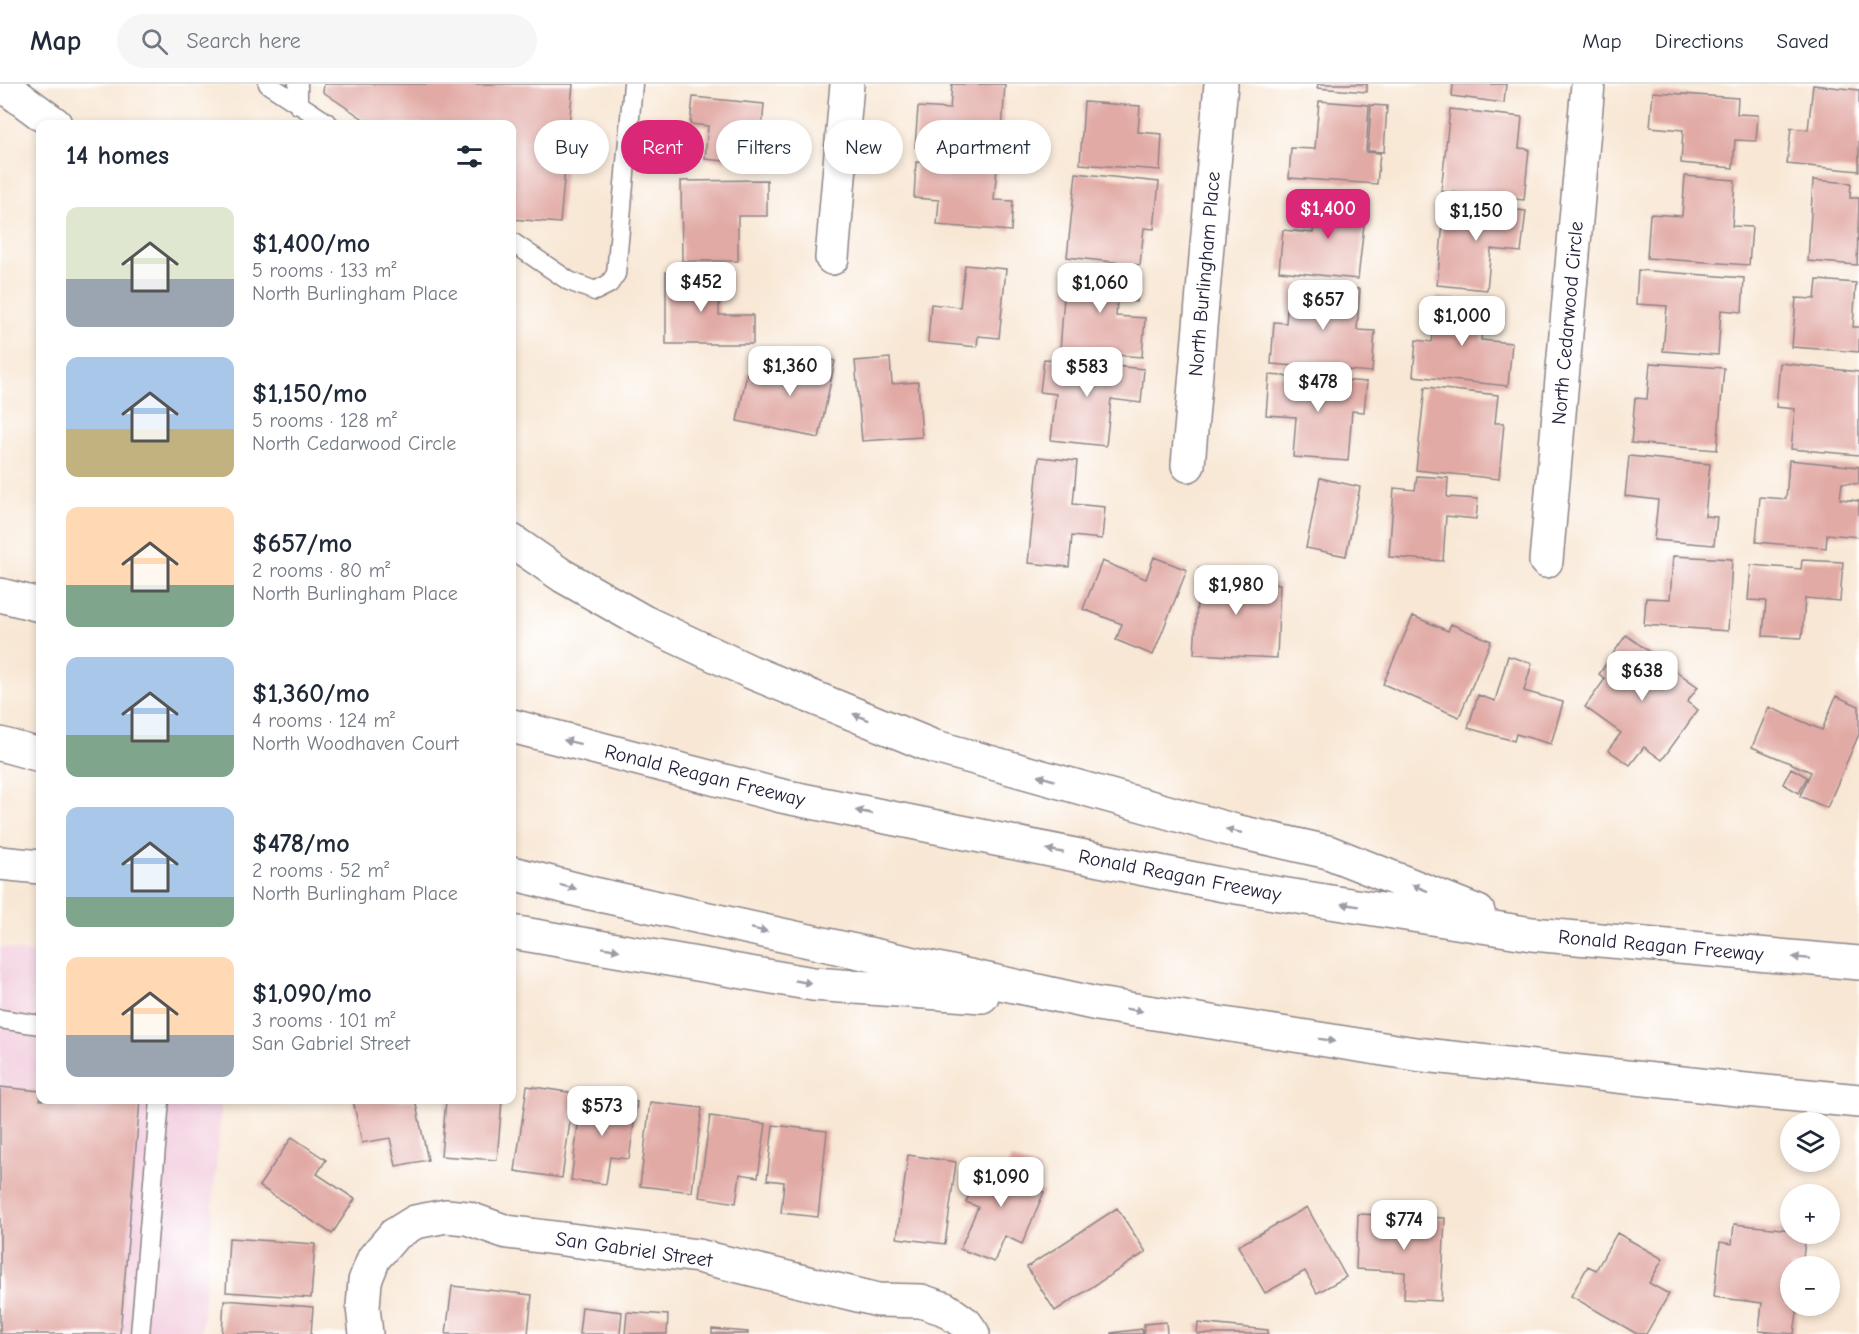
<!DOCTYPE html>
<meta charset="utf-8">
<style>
:root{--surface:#fff;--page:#f6f6f7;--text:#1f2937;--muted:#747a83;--line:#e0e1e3;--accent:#db2777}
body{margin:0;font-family:"Comic Neue",sans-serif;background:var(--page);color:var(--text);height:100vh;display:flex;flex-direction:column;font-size:22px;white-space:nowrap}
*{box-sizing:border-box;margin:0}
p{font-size:20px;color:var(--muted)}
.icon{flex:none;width:33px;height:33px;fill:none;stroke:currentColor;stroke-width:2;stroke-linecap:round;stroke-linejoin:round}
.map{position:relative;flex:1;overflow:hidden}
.side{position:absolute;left:36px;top:36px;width:480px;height:984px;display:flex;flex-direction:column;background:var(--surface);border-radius:12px;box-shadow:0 3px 9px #0003}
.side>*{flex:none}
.guide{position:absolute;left:534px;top:36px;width:570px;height:54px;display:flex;gap:12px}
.fabs{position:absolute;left:1780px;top:1028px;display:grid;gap:12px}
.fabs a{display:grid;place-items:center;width:60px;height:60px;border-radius:50%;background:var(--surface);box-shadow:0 3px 9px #0003;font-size:30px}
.price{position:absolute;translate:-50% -51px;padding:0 14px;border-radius:12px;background:#fff;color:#222;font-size:20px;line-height:39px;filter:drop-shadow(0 2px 3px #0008)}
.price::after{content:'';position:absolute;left:50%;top:36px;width:18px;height:14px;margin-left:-9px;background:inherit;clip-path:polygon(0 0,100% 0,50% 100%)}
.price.on{background:var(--accent);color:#fff}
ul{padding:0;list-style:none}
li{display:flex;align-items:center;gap:18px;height:150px;padding:0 30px}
li span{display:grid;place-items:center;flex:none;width:168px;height:120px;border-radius:12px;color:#555}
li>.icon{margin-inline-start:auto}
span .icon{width:72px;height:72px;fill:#fffc;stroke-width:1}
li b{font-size:26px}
h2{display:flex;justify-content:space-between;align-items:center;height:72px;padding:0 30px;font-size:26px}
.tag{padding:0 21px;border-radius:27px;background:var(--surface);box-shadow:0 3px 9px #0003;font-size:21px;line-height:54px}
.tag.on{background:var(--accent);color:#fff}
header{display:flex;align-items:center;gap:36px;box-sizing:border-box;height:84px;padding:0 30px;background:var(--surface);border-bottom:2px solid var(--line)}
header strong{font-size:28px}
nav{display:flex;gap:33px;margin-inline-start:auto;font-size:21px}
.search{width:420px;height:54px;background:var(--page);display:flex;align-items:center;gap:15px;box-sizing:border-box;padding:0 21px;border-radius:33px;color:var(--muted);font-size:22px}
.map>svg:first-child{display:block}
.built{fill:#f3cfdf}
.building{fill:#e2aaa5}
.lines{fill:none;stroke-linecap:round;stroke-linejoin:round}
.service-casing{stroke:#8d8488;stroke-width:21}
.minor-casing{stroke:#8d8488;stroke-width:36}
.motorway-casing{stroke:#8d8488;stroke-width:36}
.service{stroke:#fff;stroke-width:18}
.minor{stroke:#fff;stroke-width:33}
.motorway{stroke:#fff;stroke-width:33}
.oneway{fill:#9c9ca7}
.labels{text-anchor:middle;stroke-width:6;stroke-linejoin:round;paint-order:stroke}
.street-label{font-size:20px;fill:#22223b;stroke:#fff}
</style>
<header>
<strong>Map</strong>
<div class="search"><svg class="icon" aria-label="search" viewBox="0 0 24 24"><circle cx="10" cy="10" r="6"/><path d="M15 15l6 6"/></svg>Search here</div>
<nav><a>Map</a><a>Directions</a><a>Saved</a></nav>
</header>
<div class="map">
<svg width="1859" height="1250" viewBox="0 0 1859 1250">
<rect width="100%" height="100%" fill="#fff"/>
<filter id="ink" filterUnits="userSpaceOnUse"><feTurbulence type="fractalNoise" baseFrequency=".0167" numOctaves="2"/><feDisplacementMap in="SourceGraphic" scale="12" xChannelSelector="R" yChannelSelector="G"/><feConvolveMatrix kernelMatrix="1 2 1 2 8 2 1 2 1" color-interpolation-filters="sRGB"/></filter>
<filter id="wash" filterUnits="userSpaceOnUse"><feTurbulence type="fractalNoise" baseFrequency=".008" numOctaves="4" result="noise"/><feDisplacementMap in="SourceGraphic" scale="24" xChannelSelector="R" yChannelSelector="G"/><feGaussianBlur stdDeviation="1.35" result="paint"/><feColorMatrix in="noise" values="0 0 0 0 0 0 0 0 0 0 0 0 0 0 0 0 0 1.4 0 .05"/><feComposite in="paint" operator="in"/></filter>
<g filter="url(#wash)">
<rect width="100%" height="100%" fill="#f8e7d4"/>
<!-- built -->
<path class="built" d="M0,863L40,871V1016H222L201,1250H0Z"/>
<g id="blocks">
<!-- building -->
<path class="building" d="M324,0H573L560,139L512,135V40H371L323,8Z
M952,0H1005L1002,47L1023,48L1022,71L915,63L918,23L950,25Z
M1318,0H1367V8L1317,4Z
M1453,0H1506L1504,19L1452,12Z
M1813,1L1859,6V87L1787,80L1791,44L1808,46Z
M1653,8L1738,14L1737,30L1758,31L1756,57L1735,56L1733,84L1681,79L1683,46L1650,43Z
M693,13L764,20L762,45L789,47L786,83L705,75L708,42L690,40Z
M1319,17L1369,21L1366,68L1380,69L1377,100L1289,94L1291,64L1315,65Z
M1084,18L1140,22L1138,48L1162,50L1160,86L1080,80Z
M1371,21L1387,22L1384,68L1368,67Z
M1450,25L1522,33L1519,64L1529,65L1524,116L1441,107Z
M916,78L997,84L994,116L1013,117L1011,147L937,141L939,116L914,114Z
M1076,89L1159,98L1154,145L1144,144L1140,181L1067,173Z
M1685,92L1735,96L1732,142L1752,143L1749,181L1647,174L1650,130L1682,132Z
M767,96V132H738V177H682L681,97Z
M1813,96L1851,99L1850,114H1859L1857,181L1808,177Z
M1317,109L1367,114L1358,195L1279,187L1283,146L1313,149Z
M1445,118L1526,127L1521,168L1491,165L1487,206L1437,201Z
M965,181L1006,185L999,254L978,252L977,263L928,258L931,220L960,223Z
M1066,184L1139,189L1137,218L1117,216L1116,232L1145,234L1142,273L1060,267Z
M1638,186L1744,194L1742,228L1721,226L1718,271L1663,267L1667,222L1636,220Z
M666,188L719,189V231H753V260H666Z
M1817,196L1856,199L1853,243H1859V268L1792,263L1796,214L1815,215Z
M1289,200L1360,205L1357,246L1375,247L1372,288L1271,280L1274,238L1286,239Z
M1437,213L1485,218L1481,256L1512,259L1508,302L1413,292L1416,256L1432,258Z
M794,268L835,277L819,354L737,337L747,289L788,297Z
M890,274L892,300L918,298L922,353L862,357L855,277Z
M1044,275L1144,285L1141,319L1111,315L1106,362L1051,356L1056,310L1040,308Z
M1650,279L1724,284L1717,366L1631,359L1635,314L1647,315Z
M1780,279L1859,288V371L1791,365L1795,325L1776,323Z
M1269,291L1367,298L1364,328L1352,327L1348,377L1293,373L1296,333L1266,331Z
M1425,303L1498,311L1495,339H1504L1499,395L1416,386Z
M1629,372L1710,380L1705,432L1717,433L1714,461L1654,456L1658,416L1625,412Z
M1039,373L1077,377L1073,420L1105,423L1102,455L1072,452L1069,483L1028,479Z
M1789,376L1859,383V400L1842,399L1840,415L1859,417V453L1827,450L1826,464L1756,458L1760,413L1786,415Z
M1417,392L1448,394L1447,413L1478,415L1476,435L1446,432L1443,477L1389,473L1394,404L1415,406Z
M1320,394L1360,403L1346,472L1306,464Z
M1673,472L1732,475L1728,547L1644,541L1646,514L1670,515Z
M1154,473L1187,486L1153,571L1116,556L1122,540L1083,525L1102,477L1146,495Z
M1802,476L1843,478L1840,517L1805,514L1802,554L1763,552L1766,517L1748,516L1751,481L1801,485Z
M1199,485L1246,487L1245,498L1280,500L1277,574L1194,570Z
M1413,532L1448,547L1451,540L1491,557L1459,633L1383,600Z
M1626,551L1698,603L1687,618L1698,626L1662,676L1644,663L1630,681L1608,666L1621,649L1585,623L1605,595L1599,590Z
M1508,572L1532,579L1524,607L1563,618L1551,660L1516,650L1514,657L1468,644L1478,611L1495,617Z
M1836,612L1859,622V650L1827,724L1800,712L1811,688L1752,663L1769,623L1822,646Z
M1791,684L1807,693L1799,709L1783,700Z
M527,1002L574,1009L562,1094L515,1087Z
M0,1003L40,1007V1016H140L120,1250H0Z
M582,1010L637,1018L629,1075L610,1073L606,1100L571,1096Z
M353,1016H415L428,1076L396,1082L390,1054L362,1059Z
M446,1016H502L497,1076L441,1072Z
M650,1018L702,1024L692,1108L640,1102Z
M710,1032L766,1040L758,1093L740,1090L736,1119L699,1113Z
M773,1041L827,1047L818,1133L781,1129L784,1098L767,1096Z
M292,1053L326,1076L317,1090L355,1115L332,1150L259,1102Z
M908,1071L956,1078L945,1160L897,1154Z
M1011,1074L1040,1086L1032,1103L1044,1108L1022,1160L1005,1152L994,1178L960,1165L978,1123L966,1118L983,1079L1005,1088Z
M1307,1123L1346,1193L1317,1209L1305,1187L1265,1209L1238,1162Z
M1117,1124L1146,1168L1055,1227L1027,1183Z
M1358,1130L1445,1134L1441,1217L1404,1215L1405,1188L1356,1185Z
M1734,1140L1791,1146V1149H1806L1802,1182H1791V1221H1798L1794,1250L1759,1247L1762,1219L1714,1213L1720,1158L1732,1160Z
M1617,1149L1663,1175L1649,1199L1669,1210L1646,1250H1637L1571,1212L1588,1182L1596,1186Z
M229,1154L315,1160L311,1214L226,1208Z
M452,1202L532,1211L528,1250H446Z
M224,1216L313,1223L311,1250H222Z
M582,1223L622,1228L620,1250H579Z
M627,1228L668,1231L667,1250H625Z
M1166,1238L1167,1250H1144V1240Z
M1198,1239L1268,1246V1250H1197Z
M712,1245L748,1248V1250H712Z
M1142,1245L1143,1250H1111V1249Z"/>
</g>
</g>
<g filter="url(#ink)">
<use href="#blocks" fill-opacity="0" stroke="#8d8488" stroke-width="1.5"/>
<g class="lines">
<!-- service casing -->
<g class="service-casing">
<path id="service" d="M268,0L329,40
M298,21V0
M512,158L569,197L595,207L609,200L616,190L633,0
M0,935L40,941
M140,1250L160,1016"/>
</g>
<!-- minor casing -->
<g class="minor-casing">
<path id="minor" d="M832,174L847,0
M1188,381L1221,0
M1546,477L1588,0
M366,1250L363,1223L365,1197L374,1174L394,1151L415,1138L446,1132L467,1134L507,1148L698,1172L878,1216L921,1217L945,1225L966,1240L973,1250"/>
</g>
<!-- motorway casing -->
<g class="motorway-casing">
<path id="motorway" d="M1,0L55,40
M512,457L563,492L644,538L751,588L932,662L1235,747L1328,768L1478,828
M0,511L40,521
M512,642L782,712L1224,801L1532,850L1859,879
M0,660L40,671
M0,779L40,783
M512,789L590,809L1097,920L1415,970L1746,1006L1859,1017
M512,848L813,900L982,912"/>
</g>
<!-- service -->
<use href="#service" class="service"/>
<!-- minor -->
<use href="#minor" class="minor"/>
<!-- motorway -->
<use href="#motorway" class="motorway"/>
</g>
<!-- one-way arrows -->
<defs><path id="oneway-solid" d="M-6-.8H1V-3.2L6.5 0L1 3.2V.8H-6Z" transform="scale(1.5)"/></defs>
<g class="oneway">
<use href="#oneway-solid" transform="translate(861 633) rotate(-158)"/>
<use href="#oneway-solid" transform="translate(572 658) rotate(-166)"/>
<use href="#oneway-solid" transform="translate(1046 694) rotate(-164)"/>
<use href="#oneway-solid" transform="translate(864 728) rotate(-169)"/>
<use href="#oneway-solid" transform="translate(1234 747) rotate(-166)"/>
<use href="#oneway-solid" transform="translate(1055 767) rotate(-169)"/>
<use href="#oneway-solid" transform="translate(568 803) rotate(14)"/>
<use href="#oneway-solid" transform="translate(1420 804) rotate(-158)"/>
<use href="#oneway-solid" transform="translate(1350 821) rotate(-171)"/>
<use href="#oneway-solid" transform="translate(759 846) rotate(12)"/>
<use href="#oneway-solid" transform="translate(611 865) rotate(10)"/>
<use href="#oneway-solid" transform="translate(1801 874) rotate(-175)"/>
<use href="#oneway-solid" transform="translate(803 898) rotate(10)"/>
<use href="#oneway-solid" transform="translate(1134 926) rotate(9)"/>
<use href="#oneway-solid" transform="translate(1327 956) rotate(9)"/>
</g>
</g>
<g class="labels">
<!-- street labels -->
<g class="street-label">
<text transform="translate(1204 190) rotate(-85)" y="7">North Burlingham Place</text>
<text transform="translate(1567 239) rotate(-85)" y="7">North Cedarwood Circle</text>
<text transform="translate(705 691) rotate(14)" y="7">Ronald Reagan Freeway</text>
<text transform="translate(1180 791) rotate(11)" y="7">Ronald Reagan Freeway</text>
<text transform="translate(1661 861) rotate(5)" y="7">Ronald Reagan Freeway</text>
<text transform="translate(634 1165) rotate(8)" y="7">San Gabriel Street</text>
</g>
</g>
</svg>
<div class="fabs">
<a><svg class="icon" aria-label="layers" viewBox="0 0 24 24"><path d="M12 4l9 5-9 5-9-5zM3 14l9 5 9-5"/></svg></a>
<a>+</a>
<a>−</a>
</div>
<b class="price on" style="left:1328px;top:156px">$1,400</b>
<b class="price" style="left:1476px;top:158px">$1,150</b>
<b class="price" style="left:701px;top:229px">$452</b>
<b class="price" style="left:1100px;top:230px">$1,060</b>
<b class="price" style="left:1323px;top:247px">$657</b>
<b class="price" style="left:1462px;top:263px">$1,000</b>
<b class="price" style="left:790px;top:313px">$1,360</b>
<b class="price" style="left:1087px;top:314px">$583</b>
<b class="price" style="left:1318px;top:329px">$478</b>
<b class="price" style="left:1236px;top:532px">$1,980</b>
<b class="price" style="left:1642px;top:618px">$638</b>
<b class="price" style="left:602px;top:1053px">$573</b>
<b class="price" style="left:1001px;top:1124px">$1,090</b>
<b class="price" style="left:1404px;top:1167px">$774</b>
<div class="guide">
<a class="tag">Buy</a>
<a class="tag on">Rent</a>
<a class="tag">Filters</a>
<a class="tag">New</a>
<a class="tag">Apartment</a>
</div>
<section class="side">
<h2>14 homes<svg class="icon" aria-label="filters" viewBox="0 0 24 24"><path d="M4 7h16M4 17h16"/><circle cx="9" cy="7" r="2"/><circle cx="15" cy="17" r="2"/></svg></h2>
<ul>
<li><span style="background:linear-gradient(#dfe7d0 60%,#9aa5b1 0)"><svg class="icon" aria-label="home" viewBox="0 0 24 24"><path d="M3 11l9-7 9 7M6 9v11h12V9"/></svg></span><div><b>$1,400/mo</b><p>5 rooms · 133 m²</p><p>North Burlingham Place</p></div></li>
<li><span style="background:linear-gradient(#a9c7e8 60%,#c2b280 0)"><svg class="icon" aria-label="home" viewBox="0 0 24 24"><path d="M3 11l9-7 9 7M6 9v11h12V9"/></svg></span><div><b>$1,150/mo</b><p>5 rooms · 128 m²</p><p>North Cedarwood Circle</p></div></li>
<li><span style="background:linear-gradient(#ffd9b3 65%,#7fa58c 0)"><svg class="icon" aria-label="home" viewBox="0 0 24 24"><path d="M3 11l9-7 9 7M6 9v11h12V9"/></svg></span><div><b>$657/mo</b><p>2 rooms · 80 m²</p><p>North Burlingham Place</p></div></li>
<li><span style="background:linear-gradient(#a9c7e8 65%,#7fa58c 0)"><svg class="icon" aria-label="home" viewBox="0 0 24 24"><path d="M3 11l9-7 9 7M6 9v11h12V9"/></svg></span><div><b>$1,360/mo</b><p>4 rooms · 124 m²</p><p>North Woodhaven Court</p></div></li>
<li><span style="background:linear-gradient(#a9c7e8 75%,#7fa58c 0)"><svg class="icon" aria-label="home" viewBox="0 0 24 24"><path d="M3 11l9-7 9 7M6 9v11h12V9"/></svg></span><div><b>$478/mo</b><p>2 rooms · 52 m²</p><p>North Burlingham Place</p></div></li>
<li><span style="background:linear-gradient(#ffd9b3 65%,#9aa5b1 0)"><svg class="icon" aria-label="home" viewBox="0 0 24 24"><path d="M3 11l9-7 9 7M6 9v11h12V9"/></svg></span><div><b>$1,090/mo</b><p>3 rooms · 101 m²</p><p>San Gabriel Street</p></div></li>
</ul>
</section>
</div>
